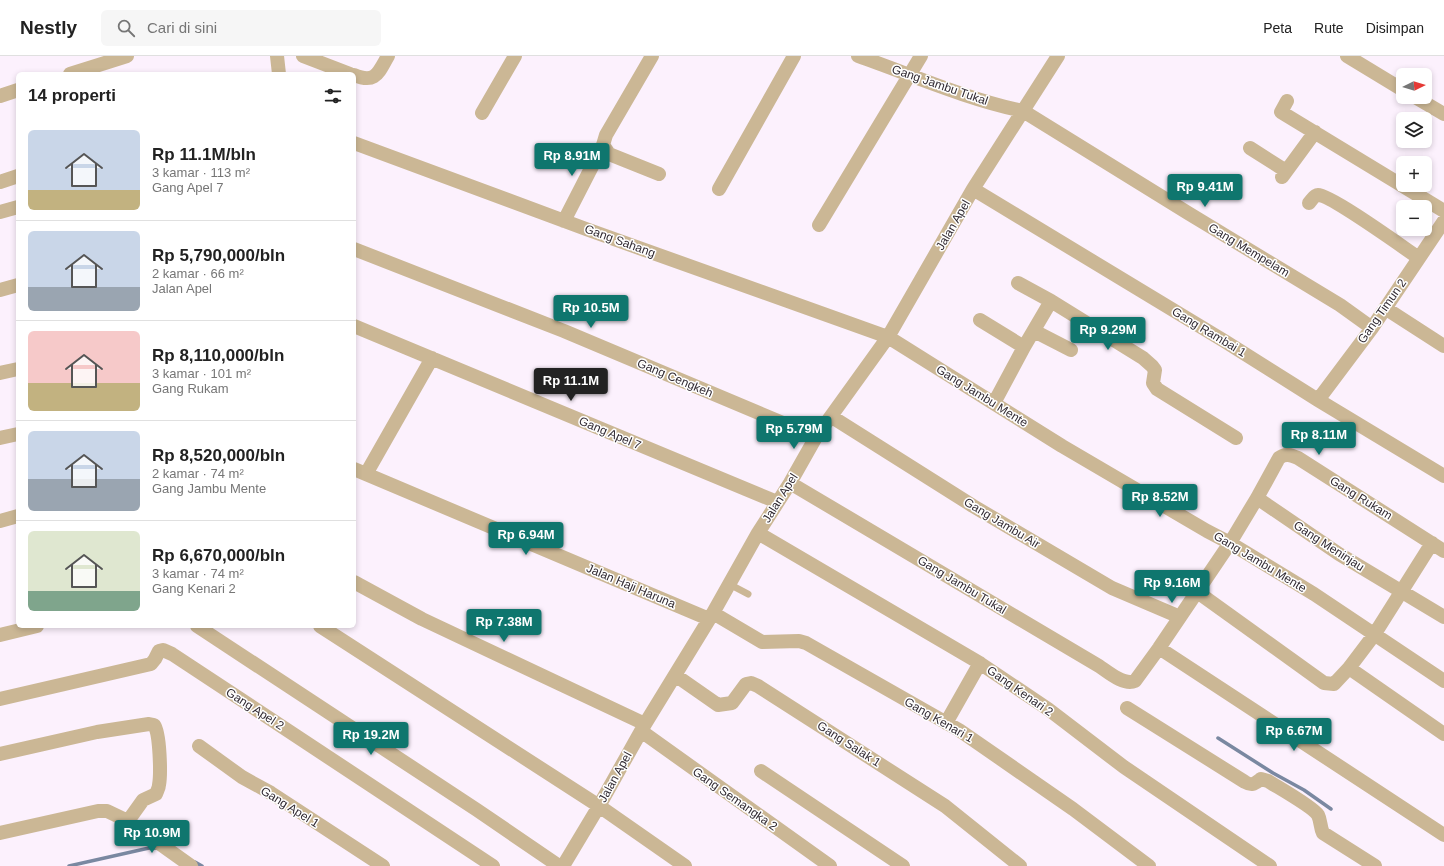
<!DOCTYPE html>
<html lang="id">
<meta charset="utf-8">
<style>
:root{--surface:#fff;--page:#f6f6f6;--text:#222;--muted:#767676;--line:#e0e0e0;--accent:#0f766e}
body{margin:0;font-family:Arial,sans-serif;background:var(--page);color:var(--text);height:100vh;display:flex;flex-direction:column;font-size:15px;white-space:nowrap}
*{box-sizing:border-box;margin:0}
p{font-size:13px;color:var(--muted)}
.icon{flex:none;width:22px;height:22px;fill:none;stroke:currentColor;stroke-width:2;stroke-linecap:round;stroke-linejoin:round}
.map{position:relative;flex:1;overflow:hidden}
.side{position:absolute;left:16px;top:16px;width:340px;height:556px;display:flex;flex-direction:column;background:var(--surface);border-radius:6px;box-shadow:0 2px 6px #0003}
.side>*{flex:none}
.needle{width:26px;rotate:85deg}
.tools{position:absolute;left:1396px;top:12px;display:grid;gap:8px}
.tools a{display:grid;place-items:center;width:36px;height:36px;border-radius:6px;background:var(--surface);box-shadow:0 2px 6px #0003;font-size:20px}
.price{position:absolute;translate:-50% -34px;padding:0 9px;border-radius:4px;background:var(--accent);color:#fff;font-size:13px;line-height:26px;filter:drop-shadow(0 1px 2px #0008)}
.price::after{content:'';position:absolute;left:50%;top:24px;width:12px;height:9px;margin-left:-6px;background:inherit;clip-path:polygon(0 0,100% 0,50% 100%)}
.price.on{background:#222;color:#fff}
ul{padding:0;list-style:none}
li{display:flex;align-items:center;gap:12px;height:100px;padding:0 12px}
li+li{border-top:1px solid var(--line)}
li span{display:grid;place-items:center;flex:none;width:112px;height:80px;border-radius:6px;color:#555}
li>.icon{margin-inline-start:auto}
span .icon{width:48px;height:48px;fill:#fffc;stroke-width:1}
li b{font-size:17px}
h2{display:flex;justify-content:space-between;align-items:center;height:48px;padding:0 12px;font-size:17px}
header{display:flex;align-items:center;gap:24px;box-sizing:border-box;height:56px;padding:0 20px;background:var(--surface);border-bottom:1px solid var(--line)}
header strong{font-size:19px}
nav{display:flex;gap:22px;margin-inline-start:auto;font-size:14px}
.search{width:280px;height:36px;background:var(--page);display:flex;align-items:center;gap:10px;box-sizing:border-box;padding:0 14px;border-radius:6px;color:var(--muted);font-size:15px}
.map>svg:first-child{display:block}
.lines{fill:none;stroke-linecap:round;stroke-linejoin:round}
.stream{stroke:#7a88a1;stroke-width:3.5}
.service{stroke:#cbb795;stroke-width:7}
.minor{stroke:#cbb795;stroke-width:14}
.labels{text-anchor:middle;stroke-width:3;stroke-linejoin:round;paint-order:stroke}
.street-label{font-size:12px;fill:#312a32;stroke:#fff}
</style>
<header>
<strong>Nestly</strong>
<div class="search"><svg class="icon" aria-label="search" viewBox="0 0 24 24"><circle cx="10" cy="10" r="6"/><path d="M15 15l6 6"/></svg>Cari di sini</div>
<nav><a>Peta</a><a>Rute</a><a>Disimpan</a></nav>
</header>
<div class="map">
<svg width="1444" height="810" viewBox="0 0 1444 810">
<rect width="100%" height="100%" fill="#fcf1fd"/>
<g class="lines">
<!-- stream -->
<path class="stream" d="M1218,682L1273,717L1304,734L1331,753
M195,806L202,810
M69,810L149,792H157"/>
<!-- service -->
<path class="service" d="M729,528L748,538"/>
<!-- minor -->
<path class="minor" d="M277,0L279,18
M303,0L350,18
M652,0L606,79L603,89L609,98L659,118
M858,0C912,19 966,43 1023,55L1188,157L1340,249L1372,272
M1347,0L1403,34
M70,18L127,0
M354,19C376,28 378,17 388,0
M0,40L18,34
M1415,41L1444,58
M1287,45L1281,56L1444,155
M482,57L515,0
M354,87L586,173L888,281L1062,390L1207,475L1230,487L1314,538L1444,625
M1250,92L1286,115
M1282,121L1315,76
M0,126L18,120
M719,133L794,0
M973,133L1226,286L1318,344L1444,420
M1309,147C1312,144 1314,139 1318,139C1331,139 1404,192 1419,202
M0,156L18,151
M564,165L603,89
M819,169L921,0
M354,193L564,275L816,381
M1018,227L1051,245
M0,234L18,229
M1385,252L1444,290
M980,264L1024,291
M354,270L777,446
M1034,275L1071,294
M0,317L18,313
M1318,344L1372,272L1444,165
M994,347L1024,291L1051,245L1143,302L1152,310L1155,314L1153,327L1157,333L1236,382
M832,361L973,450L1112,532L1180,561
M0,382L18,378
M354,413L709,563
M366,418L432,302
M790,427L1099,610C1108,616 1124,630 1135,625L1159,592L1230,487L1257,442L1279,402C1285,397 1291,399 1298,402L1444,495
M1257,442L1339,498L1444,561
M0,465L18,460
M758,477L978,606L1048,653L1124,711L1270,810
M1432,487L1374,579L1349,612L1444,678
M354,526L422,563L645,668
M1196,535L1324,627L1334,628L1349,612
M713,557L762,586L799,585L806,587L959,674L1073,753L1149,810
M197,570L477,754L559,810
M320,570L599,750L685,810
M0,579L37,570
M1159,592L1444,779
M675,619L718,649L732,647L746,628L751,627L758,630L945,750L1020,810
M0,643L151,608L155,603L159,595L163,594L172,598L493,810
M1127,652L1245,726C1252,730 1254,728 1261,723L1268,725C1279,732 1313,751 1318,759C1321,765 1320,771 1323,777L1375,810
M946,667L980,607
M641,675L830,810
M199,690L242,721L271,737L383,810
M0,698L97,676L149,668L154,669C160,677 161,718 159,729C159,732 157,735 156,738L143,744L128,765
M761,715L903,810
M0,777L98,755H107L128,765L191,810
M563,810L599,750L645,668L713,557L758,477L790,427L816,381L888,281L973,133L1058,0"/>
</g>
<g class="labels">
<!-- street labels -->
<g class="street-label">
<text transform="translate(940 29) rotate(19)" y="4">Gang Jambu Tukal</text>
<text transform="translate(953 169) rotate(-60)" y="4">Jalan Apel</text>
<text transform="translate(620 185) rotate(20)" y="4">Gang Sahang</text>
<text transform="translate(1249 194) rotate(31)" y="4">Gang Mempelam</text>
<text transform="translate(1382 255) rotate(-55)" y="4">Gang Timun 2</text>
<text transform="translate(1209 276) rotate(31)" y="4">Gang Rambai 1</text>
<text transform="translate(675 322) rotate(23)" y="4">Gang Cengkeh</text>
<text transform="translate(982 340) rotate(32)" y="4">Gang Jambu Mente</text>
<text transform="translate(610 377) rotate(23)" y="4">Gang Apel 7</text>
<text transform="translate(780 442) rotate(-58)" y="4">Jalan Apel</text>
<text transform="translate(1361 442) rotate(32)" y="4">Gang Rukam</text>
<text transform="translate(1002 467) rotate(31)" y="4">Gang Jambu Air</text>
<text transform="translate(1329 490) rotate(33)" y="4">Gang Meninjau</text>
<text transform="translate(1260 506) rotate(31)" y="4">Gang Jambu Mente</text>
<text transform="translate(962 529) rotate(31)" y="4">Gang Jambu Tukal</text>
<text transform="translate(631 530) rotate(23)" y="4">Jalan Haji Haruna</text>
<text transform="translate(1020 635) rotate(35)" y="4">Gang Kenari 2</text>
<text transform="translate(255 653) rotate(33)" y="4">Gang Apel 2</text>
<text transform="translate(939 664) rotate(30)" y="4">Gang Kenari 1</text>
<text transform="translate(849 688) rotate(33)" y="4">Gang Salak 1</text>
<text transform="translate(615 721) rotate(-61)" y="4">Jalan Apel</text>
<text transform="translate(735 743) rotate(35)" y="4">Gang Semangka 2</text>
<text transform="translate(290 751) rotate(32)" y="4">Gang Apel 1</text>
</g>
</g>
</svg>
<div class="tools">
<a><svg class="needle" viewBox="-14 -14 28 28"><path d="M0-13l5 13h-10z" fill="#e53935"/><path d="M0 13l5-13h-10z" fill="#767676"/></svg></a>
<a><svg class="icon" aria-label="layers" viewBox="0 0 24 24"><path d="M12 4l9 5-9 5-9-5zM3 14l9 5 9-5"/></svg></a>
<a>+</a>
<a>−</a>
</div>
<b class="price" style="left:572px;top:121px">Rp 8.91M</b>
<b class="price" style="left:1205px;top:152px">Rp 9.41M</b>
<b class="price" style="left:591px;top:273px">Rp 10.5M</b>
<b class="price" style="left:1108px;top:295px">Rp 9.29M</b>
<b class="price on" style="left:571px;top:346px">Rp 11.1M</b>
<b class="price" style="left:794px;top:394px">Rp 5.79M</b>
<b class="price" style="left:1319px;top:400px">Rp 8.11M</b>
<b class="price" style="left:1160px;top:462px">Rp 8.52M</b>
<b class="price" style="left:526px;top:500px">Rp 6.94M</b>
<b class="price" style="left:1172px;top:548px">Rp 9.16M</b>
<b class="price" style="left:504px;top:587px">Rp 7.38M</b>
<b class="price" style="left:1294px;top:696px">Rp 6.67M</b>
<b class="price" style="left:371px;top:700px">Rp 19.2M</b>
<b class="price" style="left:152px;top:798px">Rp 10.9M</b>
<section class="side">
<h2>14 properti<svg class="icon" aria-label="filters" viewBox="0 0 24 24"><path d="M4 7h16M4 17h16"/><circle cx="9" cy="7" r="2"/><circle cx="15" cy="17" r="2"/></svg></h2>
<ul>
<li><span style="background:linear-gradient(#c9d6e8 75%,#c2b280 0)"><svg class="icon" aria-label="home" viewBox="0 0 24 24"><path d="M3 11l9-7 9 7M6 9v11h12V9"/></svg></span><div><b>Rp 11.1M/bln</b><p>3 kamar · 113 m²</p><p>Gang Apel 7</p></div></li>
<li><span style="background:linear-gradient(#c9d6e8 70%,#9aa5b1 0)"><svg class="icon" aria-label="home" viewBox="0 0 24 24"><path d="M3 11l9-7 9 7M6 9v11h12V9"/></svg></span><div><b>Rp 5,790,000/bln</b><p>2 kamar · 66 m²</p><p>Jalan Apel</p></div></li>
<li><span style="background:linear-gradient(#f6c9c9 65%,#c2b280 0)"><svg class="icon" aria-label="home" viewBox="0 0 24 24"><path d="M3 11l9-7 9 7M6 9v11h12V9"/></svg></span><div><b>Rp 8,110,000/bln</b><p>3 kamar · 101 m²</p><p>Gang Rukam</p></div></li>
<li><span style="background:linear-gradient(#c9d6e8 60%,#9aa5b1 0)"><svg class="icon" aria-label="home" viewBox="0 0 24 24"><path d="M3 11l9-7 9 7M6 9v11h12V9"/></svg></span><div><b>Rp 8,520,000/bln</b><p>2 kamar · 74 m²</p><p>Gang Jambu Mente</p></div></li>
<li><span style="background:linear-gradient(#dfe7d0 75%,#7fa58c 0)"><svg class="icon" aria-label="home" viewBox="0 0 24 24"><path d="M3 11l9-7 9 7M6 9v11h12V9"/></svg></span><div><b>Rp 6,670,000/bln</b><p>3 kamar · 74 m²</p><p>Gang Kenari 2</p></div></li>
</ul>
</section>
</div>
